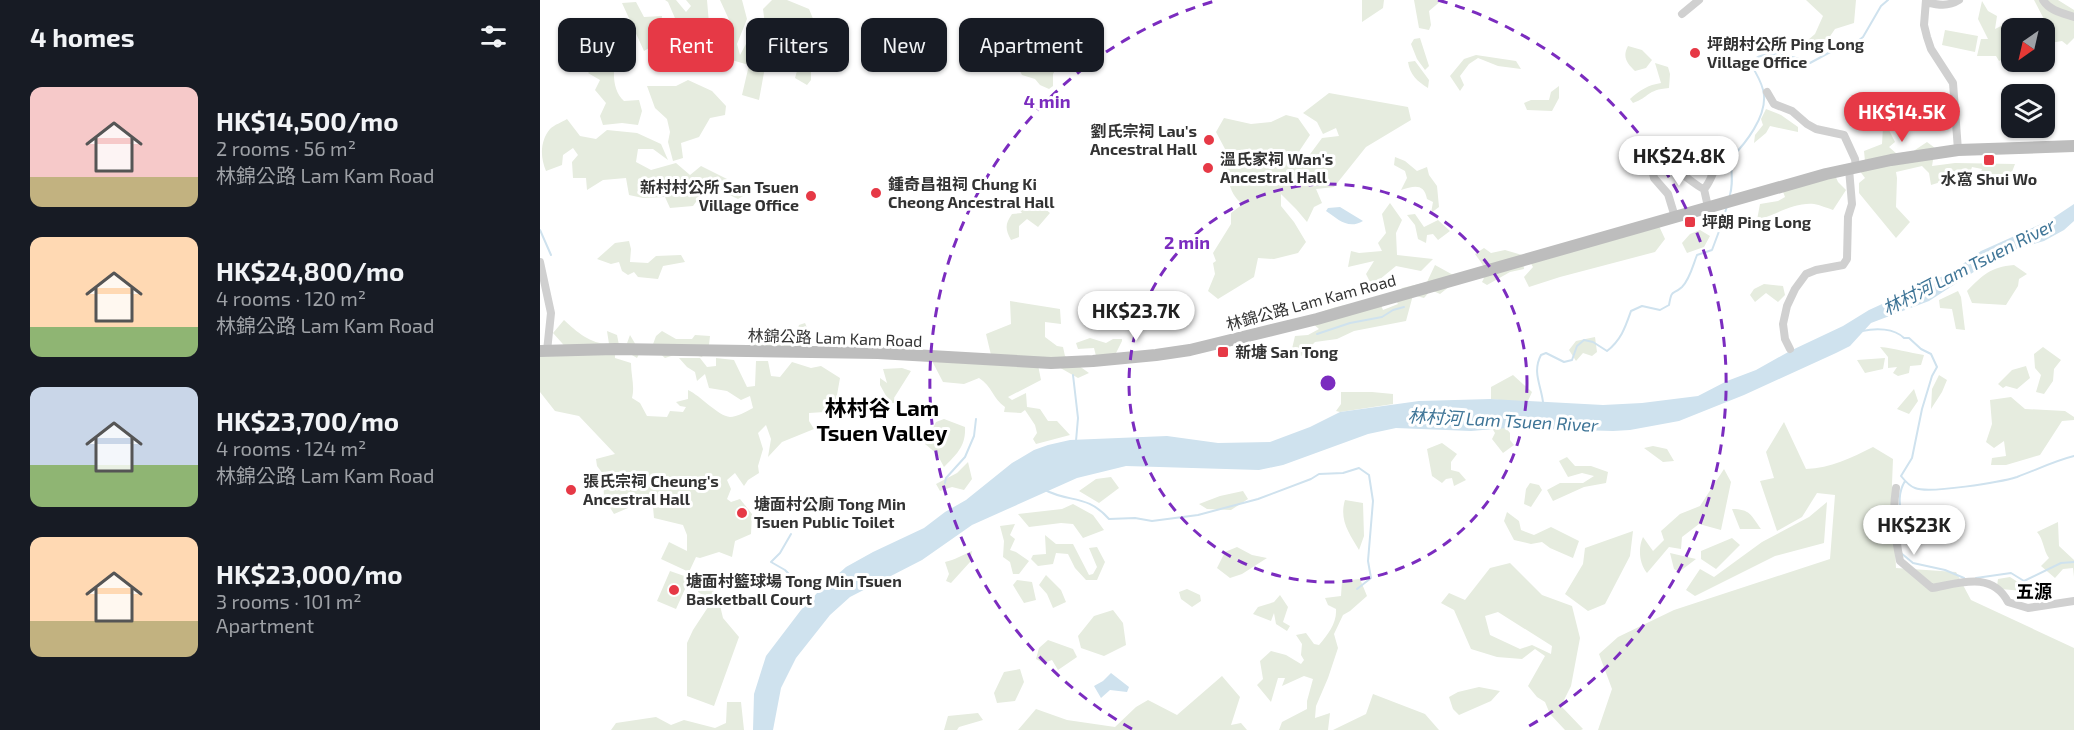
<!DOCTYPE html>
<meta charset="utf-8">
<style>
:root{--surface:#171b24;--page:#242831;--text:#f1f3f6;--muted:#9ea1a6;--accent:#e63946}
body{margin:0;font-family:"Exo 2","Noto Sans TC",sans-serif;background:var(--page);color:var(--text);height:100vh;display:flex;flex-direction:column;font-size:22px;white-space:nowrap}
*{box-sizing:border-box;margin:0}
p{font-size:20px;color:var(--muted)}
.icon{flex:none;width:33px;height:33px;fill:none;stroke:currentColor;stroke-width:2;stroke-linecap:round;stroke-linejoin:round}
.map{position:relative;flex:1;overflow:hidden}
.sheet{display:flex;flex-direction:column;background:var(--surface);width:540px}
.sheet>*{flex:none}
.hud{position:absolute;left:18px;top:18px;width:570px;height:54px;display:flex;gap:12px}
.needle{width:39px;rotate:214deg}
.fabs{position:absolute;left:1461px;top:18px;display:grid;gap:12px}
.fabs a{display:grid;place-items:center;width:54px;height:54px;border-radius:12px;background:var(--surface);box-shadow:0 2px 4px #0004;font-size:30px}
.price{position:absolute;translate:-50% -51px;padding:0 14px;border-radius:21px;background:#fff;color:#222;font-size:20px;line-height:39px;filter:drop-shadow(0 2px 3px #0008)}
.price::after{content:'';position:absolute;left:50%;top:36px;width:18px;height:14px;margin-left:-9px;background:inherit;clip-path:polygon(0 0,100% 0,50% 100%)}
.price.active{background:var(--accent);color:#fff}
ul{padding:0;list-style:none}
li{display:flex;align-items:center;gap:18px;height:150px;padding:0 30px}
li span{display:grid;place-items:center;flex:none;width:168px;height:120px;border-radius:12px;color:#555}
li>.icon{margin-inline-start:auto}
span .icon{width:72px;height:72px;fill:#fffc;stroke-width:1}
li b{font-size:26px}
h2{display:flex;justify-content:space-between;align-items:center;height:72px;padding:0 30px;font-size:26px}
.chip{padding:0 21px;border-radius:12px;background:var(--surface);box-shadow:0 2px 4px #0004;font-size:21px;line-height:54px}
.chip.active{background:var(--accent);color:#fff}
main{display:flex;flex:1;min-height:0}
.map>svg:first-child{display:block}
.green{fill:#e6ecdf;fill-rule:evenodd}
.water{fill:#cfe2ee}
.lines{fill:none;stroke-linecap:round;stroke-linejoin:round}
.stream{stroke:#cfe2ee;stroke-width:2}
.street{stroke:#d0d0d0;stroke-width:8}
.secondary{stroke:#bdbdbd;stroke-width:12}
.ring{fill:none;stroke:#7b2cbf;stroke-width:3;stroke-dasharray:10 8}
.poi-dot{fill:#e63946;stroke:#fff;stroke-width:2}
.labels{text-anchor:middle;stroke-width:6;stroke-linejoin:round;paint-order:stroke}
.poi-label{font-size:16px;font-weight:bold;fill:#333;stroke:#fff;text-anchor:start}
.street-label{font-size:16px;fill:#333;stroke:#fff}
.water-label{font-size:18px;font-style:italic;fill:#3f7597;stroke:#fff}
.neighbourhood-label{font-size:18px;font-weight:bold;fill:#000;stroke:#fff}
.district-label{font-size:22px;font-weight:bold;fill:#000;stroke:#fff}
.centre{fill:#7b2cbf;stroke:#fff;stroke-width:3}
.ring-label{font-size:18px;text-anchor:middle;font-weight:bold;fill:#7b2cbf;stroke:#fff;stroke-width:6;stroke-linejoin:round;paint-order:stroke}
</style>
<main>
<section class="sheet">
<h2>4 homes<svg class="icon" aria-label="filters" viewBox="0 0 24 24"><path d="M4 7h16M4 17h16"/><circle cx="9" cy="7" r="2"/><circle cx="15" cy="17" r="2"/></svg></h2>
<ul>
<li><span style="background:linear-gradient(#f6c9c9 75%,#c2b280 0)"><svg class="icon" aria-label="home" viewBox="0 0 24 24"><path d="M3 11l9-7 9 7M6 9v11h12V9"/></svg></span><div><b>HK$14,500/mo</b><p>2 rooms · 56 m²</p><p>林錦公路 Lam Kam Road</p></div></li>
<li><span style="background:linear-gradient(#ffd9b3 75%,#8fb573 0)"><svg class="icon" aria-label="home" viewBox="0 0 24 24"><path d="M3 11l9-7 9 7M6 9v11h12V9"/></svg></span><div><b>HK$24,800/mo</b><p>4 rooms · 120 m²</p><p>林錦公路 Lam Kam Road</p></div></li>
<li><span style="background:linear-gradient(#c9d6e8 65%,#8fb573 0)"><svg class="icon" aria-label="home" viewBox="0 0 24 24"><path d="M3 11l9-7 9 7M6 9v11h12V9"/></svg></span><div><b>HK$23,700/mo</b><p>4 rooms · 124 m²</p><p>林錦公路 Lam Kam Road</p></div></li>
<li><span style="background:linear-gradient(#ffd9b3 70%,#c2b280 0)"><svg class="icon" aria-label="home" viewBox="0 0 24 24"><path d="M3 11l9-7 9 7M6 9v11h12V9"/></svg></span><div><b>HK$23,000/mo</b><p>3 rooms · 101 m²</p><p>Apartment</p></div></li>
</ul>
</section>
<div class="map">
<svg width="1534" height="730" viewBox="0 0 1534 730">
<rect width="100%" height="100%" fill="#fff"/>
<!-- green -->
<path class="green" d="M125,0H136L146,12L151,6L146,0H167L171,47L175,49L191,24L180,0H202L207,19L197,44L200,55L213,31L225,25L223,9L232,0H247L269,9L276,26L271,36L259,27L253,30L271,59V80L267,85L255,78L259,64L250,60L225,67L219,100L202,95L209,65L188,59L179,66L142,71L139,53L150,45L141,32L128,2Z
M822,0H844L843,8L822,22Z
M874,0H902L889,11L891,25L889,30L879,28Z
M1266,0H1316L1314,23L1295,29L1280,51L1268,40L1275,34L1283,16Z
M1494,0H1518L1534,10V38L1527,45L1522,41L1510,43L1504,27L1505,21Z
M1442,1L1448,11L1457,16L1455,29L1463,25L1464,36L1471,33V56L1459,61L1456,56H1437L1441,39H1448L1438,19Z
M96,2L104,17L122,16L120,39L108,38L114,45L104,51L82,3Z
M1405,30L1438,36L1435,52L1402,45Z
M74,31L79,37C76,57 67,85 84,101L99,100L102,111L98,125L82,123L63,125L60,116L66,103L55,90L60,80L48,73L60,61L47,45L57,38Z
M880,38L889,66L885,70L877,59L871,44L874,39Z
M514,43L523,57L513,74V86L509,89L500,85L495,79L482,75L480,71L481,62Z
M1088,46L1102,50L1112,60L1106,68L1095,71C1087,63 1082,57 1088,46Z
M936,55L976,61L981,69L958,66L938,58L929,64L920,76L924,85L920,91L910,76L924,59Z
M875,61L889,80L888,88C877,81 870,75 868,62Z
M1115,63L1128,67L1130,74L1129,88C1106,90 1110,97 1093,103L1090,99C1100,90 1108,85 1121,83Z
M148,80L172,91L186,106L185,115L170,118L159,137L141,143L143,158L133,161L128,142L130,132L127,119L115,108L107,86H136Z
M1019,86V98L1012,111L987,110L984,103L991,100H1009L1011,92Z
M789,93L868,107L871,120L826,147L794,187L776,189L782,203L774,207L767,222L756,209L741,194V206L754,222L766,242L758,253L734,259L718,258L714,277L678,299L668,291L675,274L673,263L676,261L673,253L691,224V213L703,204C685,192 691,172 678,157L685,149L676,132L684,118L711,124L731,122L746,115L758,118L770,135L760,150L754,166L765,161L782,138L799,136L796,128L783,134L777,122L763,113Z
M1226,109L1241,115L1258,127V132L1230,126L1226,133L1214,143L1215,135L1223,125L1221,119Z
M27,119L40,136L56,139L67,130L97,133L121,144L128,160L113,149H98L96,162L111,170L136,163L150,175L161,166L195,183L207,184L213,190L198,199L177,189L161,195L153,206L130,208L125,197L103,198L89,195L86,178L63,180L47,190L46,178H33L32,162L38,155L33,148L23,155L22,165L6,171C0,157 0,141 10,129C14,125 22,122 27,119Z
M1346,124L1355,142L1349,147L1357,154H1369L1387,142L1395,148L1392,166L1415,163L1475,164L1467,185L1450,173L1438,180L1442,169L1432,167L1430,173L1391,185L1389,173L1382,166L1356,172L1357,178L1356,207L1370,222L1356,238L1319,193V183L1325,178L1319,170L1325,161L1324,151L1342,144L1343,127Z
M855,157L865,161L877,171L887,167L889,175L897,186L899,207L891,213L893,202L887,199C884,183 874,186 861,190L867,178L865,171L854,165Z
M1295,175L1298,182L1306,190L1293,210C1287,208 1280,205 1274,204C1255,202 1235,215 1217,220L1220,204L1238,201L1245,197L1242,189Z
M498,203L510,213L498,227L487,219L479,226V237L471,240C465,229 465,224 472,214L482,213L476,205Z
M850,203L862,220L856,233L857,255L893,259L881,271L856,266L828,289L830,282L826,274L834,261L808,267L811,251L819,253L842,251L838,243L846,233L842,214Z
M875,214L884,227L898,220L910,231L898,240L893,234L887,235L886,243L878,239L875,225L867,215Z
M1119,226L1125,239L1115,252L1020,277L989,287L984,277L993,267L990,262Z
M1160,230L1170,236L1164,247L1147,253L1142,243L1150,234Z
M89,241L91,249L90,262L108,263L116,256L141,255L145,262L123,266L118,279L98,277L94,272L88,275L82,271L79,262L71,264L57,259L75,243Z
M944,248L951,253L965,250L982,255L984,269L970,272L947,285L942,282C949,270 942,264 935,254Z
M895,265L915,276V282L900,294L891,290L884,298L873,295L866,321L814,331L797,339L775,342L761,356L751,353L755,336L768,335L779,329L772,323L773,316C795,305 816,302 840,303L843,310L858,304L855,299L862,288L887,282Z
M1474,265L1487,274L1479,279L1478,286L1466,305L1432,303L1427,291C1443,275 1450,267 1474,265Z
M1224,284L1243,286L1245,295L1238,302L1226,293L1215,302L1210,295L1214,289Z
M1418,291L1421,297L1425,330L1416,329L1412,309L1400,308L1399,300Z
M470,301L520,309L521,324L505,322V337L517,346L523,347L525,356L549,373L538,378L503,358L498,365L501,380L468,397L472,400L486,393L487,407L500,409L508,421H517L530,435L496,444L493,439L497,433L495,425L485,410L481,413L464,412L465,407C453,399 452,386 439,378L424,384L403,382L392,361L451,355L446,334L471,324Z
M24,320C37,332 50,344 69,344L67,331L77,335L79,345L86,346L90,335L100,352L97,358L85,351H75V358L91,363C91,376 95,386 92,398L100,403L107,416L127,417L130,411L143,412L146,407L140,406L136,402L148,399V390C161,396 178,416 190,417C197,417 207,411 213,408L210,396L201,400L187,391L169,388L165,374L157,381L155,372L147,367L139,358H160L167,367L176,366V358L194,360L207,387L215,386L216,361H228L231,376L240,377L252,362L271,368L281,366L300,378L297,395L300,411L269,413V421L274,429L242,442L228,457L231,439L226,425L218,433L223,449L218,466L219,473L208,480L204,486L195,473L187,480L191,489L187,499L191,502L200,499L212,514L211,534L195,541L192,557L179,552L160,558L156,557L149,572L121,559L129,542L147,551V535L143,525L114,518L113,507L108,498L87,496L88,508L74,514L64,498L63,474L57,466L56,459L75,454L39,416L15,411L0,392V353L30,352L13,333Z
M265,323L269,332L267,346L261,350L209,347L211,336L257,331L259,325Z
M122,331L136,339H152L155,335L170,336L169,345L162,357L143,352L125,358L112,347L116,336Z
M1055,337L1057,352L1052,356L1043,353L1036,361L1029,350L1036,341Z
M550,338L566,343L573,339H582V341L575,355L556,356L554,348L538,349L536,343Z
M1340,347C1355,348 1369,353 1384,355L1381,365L1370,366L1369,373L1358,376L1353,373L1357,367L1348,368V357Z
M1503,347L1521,360L1514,369L1513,381L1504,394L1496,392L1501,375L1495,368L1494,354Z
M1345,358L1343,369L1325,373L1317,360Z
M1486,366L1490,378L1477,389L1466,386L1463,388L1458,384L1472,370Z
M362,368L371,371L354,398L356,403H350L340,385V378L347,383L343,369Z
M973,375L992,392L987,403L951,399V387Z
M1399,375L1407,380L1402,392L1391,409L1392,389Z
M1374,389L1378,401L1369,414L1357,409Z
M801,392H832L853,394V404L800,412L796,411L801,404Z
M1471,397L1485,409L1525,411L1534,417V420L1522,421L1500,455L1466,465H1451L1452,458L1466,456L1464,441L1454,448L1446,442L1452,424L1450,400Z
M404,419L425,427C426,446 417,454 404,467L397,454L385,444L396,422Z
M1244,422L1266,469C1291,468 1311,458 1333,447L1353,459L1352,484L1356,568L1416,572L1431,600L1534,648V730H1058L1072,689L1059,654L1078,637L1134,610L1290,559L1295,495L1277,493L1262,517L1237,531L1220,481L1234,478L1226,452Z
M952,428H966L970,433V440L974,445L963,453L952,439L955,433Z
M902,443L917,454L911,462V470L919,472L926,480L914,486L912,478L906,479L902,483L892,476L887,449Z
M1113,446L1127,449L1134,461L1123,462L1104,448Z
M1027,457L1035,466H1051L1068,472L1066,483L1044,487L1013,501L1007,490L1020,483H1043L1054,476L1042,473L1028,477L1019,461Z
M428,462L432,479L424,490L412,487L400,491L396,484L417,473Z
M1184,469L1191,482L1181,530L1159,524L1142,537L1141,549L1129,547L1107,573C1099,563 1098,548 1103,537L1113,551L1124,540L1121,531L1140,514L1160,506Z
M571,477L579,488L559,503L539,491L556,479Z
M990,483L999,485L1002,490L991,507L984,504L986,489Z
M703,491L708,499L691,510L667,509L659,504L680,496Z
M805,500L823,503L824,536L819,550C809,533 799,520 805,500Z
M1287,502L1284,543L1235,556L1155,596L1146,590L1160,569L1174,577L1222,542L1269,517Z
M533,504L553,515L564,530L543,538L533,524L521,523L489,527L478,514L522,509Z
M1192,509C1210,509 1211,515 1221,529H1200Z
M967,512L979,521L981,530L994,535L1011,527L1039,541L1033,558L1010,548L1002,542L991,544L974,540L964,521Z
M1518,522L1519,546L1534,560V577L1533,568L1523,569L1515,578L1501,566L1509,558C1503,550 1504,540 1497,532Z
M475,524L470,535L475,539L470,550L476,552L489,561L479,574H473L470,562L463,557L464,541L460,526Z
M1093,531L1090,556L1065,604L1048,611L1025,594L1043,564L1045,548Z
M505,535L516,544H533L549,575L553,574L557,567L549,548L557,547L565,562L557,580H546L535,568L528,554L516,553L513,564L498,566L491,559L493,555L506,554Z
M1192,538L1200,545L1176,569L1161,559V551Z
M697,547L712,555L727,558L702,574L690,578L677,568L685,552Z
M432,551L430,562L411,583L406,581L409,574L405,562C415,560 422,555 432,551Z
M1130,553L1156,559L1139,572L1134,569Z
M970,563L1002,595L1032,606L1040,638L1031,686L1021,706L1043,729L1041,730H1025L1010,714L1005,702L997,697L988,686L1005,656L995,649L982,659L957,657L931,649L914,610L901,603L909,593L925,600L950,568ZM958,612L1012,646L1011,654L992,645L980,649L950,635L945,616Z
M130,571L150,578L136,609L117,601Z
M166,572L178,597L183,618L199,637L174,706L147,696V643L153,630L172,601L158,592Z
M506,575L521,590L526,602L513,608L507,594L499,585Z
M1470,577L1481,584L1483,591L1461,589L1457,586L1458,579Z
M820,579L827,596L810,611L803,615L794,634L798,648L788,678L776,706L775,718L790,713L788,730H739L742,722L767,709V701L773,679L764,676L742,686L745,678H738L731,702L717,685L723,679L720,661L731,651L746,655L761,664L764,660L761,655L762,644L756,635L766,633L774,644L779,645C788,634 797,623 796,609L788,605L785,598L801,596L802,581Z
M477,580L492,582L496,600L484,603L473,585Z
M647,589L660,595L661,601L652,607L641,599L639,592Z
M740,595L748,607L743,622L750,626L747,631L736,624L734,613L731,621L713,614L718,607L734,602Z
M573,610L583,623L586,645L564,656L541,648L538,636L554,616Z
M508,640L533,649L537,657L518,670L512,660L504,663L496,659L499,648Z
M480,669L484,682L475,701L457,703L454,693L464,672Z
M682,676L700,697L691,725L701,723L707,730H478L496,709L527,720L575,727L596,707L608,700L637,715Z
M939,687L960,691L951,701L919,715L913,709L909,697L918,692Z
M833,694L885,714L899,730H793L826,714Z
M187,702H201L204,730H71L76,723L116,717L131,725L144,720L175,728L186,723Z
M438,713L443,720L419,727L417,730H404L408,716Z"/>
<!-- water -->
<path class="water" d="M1534,204V221L1524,230L1504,241L1463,253L1389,301L1331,323L1310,346L1296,353L1204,395L1139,421L1090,430L1073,431L966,428L931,431L856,428L828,434L743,465L719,470L586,466L537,478L432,525L382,560L310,597L290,615L256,658L241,688L233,730H213L214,694L226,656L261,610L278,592L306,567L333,552L384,528L405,512L426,500L472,463L494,450L508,445L530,440L627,436L678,443L730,442L770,427L800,412L879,401L951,399L1063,405L1102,403L1158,396L1187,381L1216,370L1250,351L1303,326L1329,310L1410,273L1441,251L1510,220Z
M800,207L823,221C808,230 798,219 786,211L788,208Z
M571,673L589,687L587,692L570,690L561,698L554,686L563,681Z"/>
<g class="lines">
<!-- stream -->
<path class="stream" d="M1189,198C1194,185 1191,171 1191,158C1206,143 1226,117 1224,95C1223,83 1216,74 1211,64C1220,46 1256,57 1270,63L1294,50L1310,47L1323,37L1341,6L1348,0
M0,230L11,255
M1322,331C1336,328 1354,328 1364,338H1369L1381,349L1391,354L1397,367L1392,376L1382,409L1372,458L1361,476C1365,481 1369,486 1375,488C1389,494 1461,482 1477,477C1496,470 1514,461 1534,456
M777,334L810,323L842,317L853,310L864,307
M533,375L538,418L536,441
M1003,402C1001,385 992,372 1001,355L1006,353L1024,362L1032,360L1037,346L1044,340L1053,342L1067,351C1081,340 1085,328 1091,311L1102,306L1120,310L1129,305C1132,288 1132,296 1142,287C1150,279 1153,265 1157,255L1172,250L1181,226L1187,206
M405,483L406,478L425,457L434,436L436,419
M505,490C530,503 547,494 569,519L595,518L612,521L658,515L718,499L771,479L779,474L803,473L819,468L829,475L833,501L828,561L831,578L817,589
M251,534L240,553L231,562L245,570L254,579
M1360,545C1368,523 1352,502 1365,481
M1361,553L1373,563L1405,570L1424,578
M1436,578L1471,573L1484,581L1521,563L1534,562
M259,597L269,602"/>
<!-- street -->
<path class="street" d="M1386,0L1384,25L1387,37L1391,49L1413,83L1418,150
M1503,0C1510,11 1522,13 1534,17
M1386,2C1398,5 1408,7 1419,0
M1142,14L1159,0
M1227,92L1234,104L1252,111L1267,124L1276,129L1304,135L1315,159L1316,167
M1161,141L1176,151L1179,157C1176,166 1170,183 1164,189
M1146,154L1171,173
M1121,157C1129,163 1158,188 1164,189
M1112,169L1114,178L1128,194L1135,217
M1164,189L1168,207
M0,262L11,313L7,351
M1250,349L1245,339L1243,324L1247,306L1255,289L1266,274L1276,270L1303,265L1307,259L1308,217L1312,204L1309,169
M1356,488C1352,514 1355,536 1360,561L1392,588C1420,583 1452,571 1468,602L1488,608L1534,601"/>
<!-- secondary -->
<path class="secondary" d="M0,351L75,349L338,353L511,363L553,361L616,355L650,350L777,319L1286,174L1351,160L1418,150L1534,146"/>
</g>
<!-- distance rings -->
<g class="ring">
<circle cx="788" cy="383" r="199"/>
<path d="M592 729A398 398 0 0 1 678 0M898 0A398 398 0 0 1 984 729"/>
</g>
<!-- markers -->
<g class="poi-dot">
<circle cx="1155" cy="53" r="6"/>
<circle cx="669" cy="140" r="6"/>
<rect x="1443" y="154" width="12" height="12" rx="3"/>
<circle cx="668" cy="168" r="6"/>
<circle cx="336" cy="193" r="6"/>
<circle cx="271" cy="196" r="6"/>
<rect x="1144" y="216" width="12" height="12" rx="3"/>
<rect x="677" y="346" width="12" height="12" rx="3"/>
<circle cx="31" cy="490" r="6"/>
<circle cx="202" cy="513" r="6"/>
<circle cx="134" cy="590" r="6"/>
</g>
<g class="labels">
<!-- poi labels -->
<g class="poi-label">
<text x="1167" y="50">坪朗村公所 Ping Long<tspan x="1167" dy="18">Village Office</tspan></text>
<text x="657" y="137" text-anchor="end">劉氏宗祠 Lau's<tspan x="657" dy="18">Ancestral Hall</tspan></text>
<text x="680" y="165">溫氏家祠 Wan's<tspan x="680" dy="18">Ancestral Hall</tspan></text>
<text x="1449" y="185" text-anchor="middle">水窩 Shui Wo</text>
<text x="348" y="190">鍾奇昌祖祠 Chung Ki<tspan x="348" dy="18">Cheong Ancestral Hall</tspan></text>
<text x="259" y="193" text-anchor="end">新村村公所 San Tsuen<tspan x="259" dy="18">Village Office</tspan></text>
<text x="1162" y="228">坪朗 Ping Long</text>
<text x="695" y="358">新塘 San Tong</text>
<text x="43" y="487">張氏宗祠 Cheung's<tspan x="43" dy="18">Ancestral Hall</tspan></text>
<text x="214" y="510">塘面村公廁 Tong Min<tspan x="214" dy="18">Tsuen Public Toilet</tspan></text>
<text x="146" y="587">塘面村籃球場 Tong Min Tsuen<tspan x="146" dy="18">Basketball Court</tspan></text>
</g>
<!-- street labels -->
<g class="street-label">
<text transform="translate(771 302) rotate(-15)" y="6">林錦公路 Lam Kam Road</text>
<text transform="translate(295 338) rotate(2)" y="6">林錦公路 Lam Kam Road</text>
</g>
<!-- water labels -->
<g class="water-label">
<text transform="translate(1429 267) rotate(-27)" y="6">林村河 Lam Tsuen River</text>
<text transform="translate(963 421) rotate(3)" y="6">林村河 Lam Tsuen River</text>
</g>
<!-- neighbourhood labels -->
<g class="neighbourhood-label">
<text x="1494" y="598">五源</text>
</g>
<!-- district labels -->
<g class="district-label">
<text x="342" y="416">林村谷 Lam<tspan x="342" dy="25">Tsuen Valley</tspan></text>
</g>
</g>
<circle cx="788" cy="383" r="9" class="centre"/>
<g class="ring-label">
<text x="507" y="108">4 min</text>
<text x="647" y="249">2 min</text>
</g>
</svg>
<div class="fabs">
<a><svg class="needle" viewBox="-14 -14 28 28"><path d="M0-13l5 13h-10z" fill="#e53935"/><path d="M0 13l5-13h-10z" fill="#9ea1a6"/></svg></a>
<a><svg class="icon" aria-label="layers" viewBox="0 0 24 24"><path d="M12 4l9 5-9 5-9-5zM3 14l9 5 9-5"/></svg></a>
</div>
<b class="price active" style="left:1362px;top:143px">HK$14.5K</b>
<b class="price" style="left:1139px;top:187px">HK$24.8K</b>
<b class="price" style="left:596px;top:342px">HK$23.7K</b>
<b class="price" style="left:1374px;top:556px">HK$23K</b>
<div class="hud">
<a class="chip">Buy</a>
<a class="chip active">Rent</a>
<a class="chip">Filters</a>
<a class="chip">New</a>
<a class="chip">Apartment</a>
</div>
</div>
</main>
